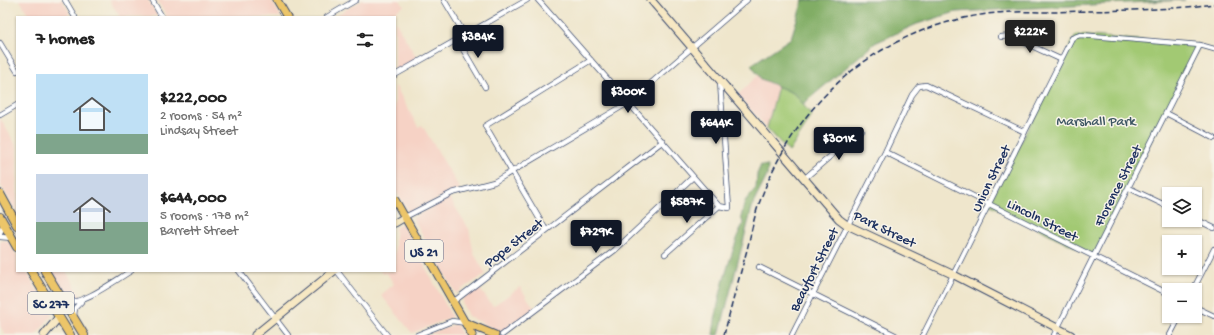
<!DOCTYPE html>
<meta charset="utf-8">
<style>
:root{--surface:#fff;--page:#f2f2f2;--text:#222;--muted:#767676;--accent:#111827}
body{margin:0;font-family:"Gochi Hand",sans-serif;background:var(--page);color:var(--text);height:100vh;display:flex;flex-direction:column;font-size:15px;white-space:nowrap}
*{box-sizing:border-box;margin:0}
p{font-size:13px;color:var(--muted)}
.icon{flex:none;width:22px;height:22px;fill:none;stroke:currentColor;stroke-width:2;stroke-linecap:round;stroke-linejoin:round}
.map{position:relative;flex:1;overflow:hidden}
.sheet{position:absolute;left:16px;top:16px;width:380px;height:256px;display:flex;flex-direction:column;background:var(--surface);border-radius:0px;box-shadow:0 1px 3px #0004}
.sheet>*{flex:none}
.tools{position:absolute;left:1162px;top:187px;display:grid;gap:8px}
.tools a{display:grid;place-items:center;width:40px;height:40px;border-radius:0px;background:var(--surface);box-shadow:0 1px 3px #0004;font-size:20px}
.price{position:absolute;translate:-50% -34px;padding:0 9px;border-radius:4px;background:var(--accent);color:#fff;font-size:13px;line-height:26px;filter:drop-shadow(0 1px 2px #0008)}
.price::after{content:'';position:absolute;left:50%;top:24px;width:12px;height:9px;margin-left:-6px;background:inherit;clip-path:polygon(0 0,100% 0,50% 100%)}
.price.on{background:#222;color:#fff}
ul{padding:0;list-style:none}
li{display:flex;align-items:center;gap:12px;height:100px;padding:0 20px}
li span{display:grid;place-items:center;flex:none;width:112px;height:80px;border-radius:0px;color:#555}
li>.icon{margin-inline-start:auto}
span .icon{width:48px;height:48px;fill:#fffc;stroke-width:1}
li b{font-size:17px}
h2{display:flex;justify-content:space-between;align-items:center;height:48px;padding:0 20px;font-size:17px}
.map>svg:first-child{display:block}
.built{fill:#f6d2c5}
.green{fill:#a2c973;stroke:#5e7c68}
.forest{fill:#81ad65;stroke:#4e6e62}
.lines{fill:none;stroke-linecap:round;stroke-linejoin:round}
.street-casing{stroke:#3b4a6e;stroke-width:6}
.secondary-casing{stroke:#3b4a6e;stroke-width:9}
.primary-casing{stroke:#3b4a6e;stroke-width:9}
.highway-casing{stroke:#3b4a6e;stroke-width:10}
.street{stroke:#fff;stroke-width:4.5}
.secondary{stroke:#f7e8c3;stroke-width:7}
.primary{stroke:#ecc569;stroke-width:7}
.highway{stroke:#ecc569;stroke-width:8}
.rail{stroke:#1b2f5e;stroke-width:1.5;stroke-dasharray:6 3;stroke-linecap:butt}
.labels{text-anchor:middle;stroke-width:3;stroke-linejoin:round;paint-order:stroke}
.shield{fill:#f7f3e8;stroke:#5d6a87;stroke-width:1}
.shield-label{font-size:13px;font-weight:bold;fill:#1b2f5e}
.park-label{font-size:14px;fill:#3d5663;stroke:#f7f3e8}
.street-label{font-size:14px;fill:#1b2f5e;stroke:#f7f3e8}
</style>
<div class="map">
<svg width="1214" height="335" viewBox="0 0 1214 335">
<rect width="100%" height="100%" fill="#f7f3e8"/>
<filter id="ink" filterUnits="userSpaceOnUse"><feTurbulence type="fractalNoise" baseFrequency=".025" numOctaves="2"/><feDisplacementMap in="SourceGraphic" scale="8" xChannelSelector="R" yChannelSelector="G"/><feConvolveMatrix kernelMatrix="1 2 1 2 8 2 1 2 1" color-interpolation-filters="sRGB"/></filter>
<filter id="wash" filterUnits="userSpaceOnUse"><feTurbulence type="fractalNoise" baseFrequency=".012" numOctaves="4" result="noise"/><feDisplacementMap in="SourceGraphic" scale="16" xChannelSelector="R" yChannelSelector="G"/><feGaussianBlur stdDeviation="0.9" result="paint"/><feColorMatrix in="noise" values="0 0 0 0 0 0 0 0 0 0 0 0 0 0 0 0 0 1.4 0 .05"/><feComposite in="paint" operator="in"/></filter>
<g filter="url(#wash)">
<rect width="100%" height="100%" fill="#efe6cc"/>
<!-- built -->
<path class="built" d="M20,0H62L70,13L63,17H30Z
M109,0H148L158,16L120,17Z
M157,0H271L281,17H167Z
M363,0H400L404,6L391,14L393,17H333Z
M395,21L418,60L395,72Z
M758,75L761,79L778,86L767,128L738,95Z
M395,85L418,127L422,125L460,189L409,212L395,190Z
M0,118L17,147V213L0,184Z
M449,197L469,229L474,254L486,274L456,293L413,218Z
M402,223L452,317L412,333L381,295L394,284L386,272L383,274L380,271H395V228Z
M4,240L9,242L17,256V271H26L52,315L36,335H5L0,326V242Z
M51,271H66L82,298L68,302Z
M478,287L493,306L520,287L534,308L501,332L468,316L462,303L463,298Z
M456,324L462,335L428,334Z"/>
<!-- green -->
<path class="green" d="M1076,35L1200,45L1093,256L989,204Z
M778,86L795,94L812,116L789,152L767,128Z"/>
<!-- forest -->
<path class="forest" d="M803,0H1185L956,12L917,24L875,43L803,104L795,94L761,79L751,65L791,38Z
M761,165L768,166L767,176L753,204L719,335H713C717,297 729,259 743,223L741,217L745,201L756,188L757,174Z"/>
</g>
<g filter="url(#ink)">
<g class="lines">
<!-- street casing -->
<g class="street-casing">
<path id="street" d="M65,0L75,17
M152,0L162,17
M444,0L465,35
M538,0L719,206L729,208L720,82
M327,17L356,0
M1001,37L1010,36L1060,59
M457,39L485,87
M0,43L17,71
M395,75L527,0
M1166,113L1214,138
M0,115L17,105
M885,152L1169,294
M805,178L861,130
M1129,188L1169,207
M405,217L452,193L494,182L628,103L747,0
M1195,219L1214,228
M546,230L485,126L591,60
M0,233L3,225
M0,237L12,238
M665,254L719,206
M759,267L895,335
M239,271L288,335
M337,271L387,335
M1193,290L1214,249
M64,301C79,308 117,279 131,271
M453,302L663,141
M1195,307L1214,316
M74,316L75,308L81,302
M417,335L452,321L466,323
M502,335L615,250L693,177
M792,335L885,152L912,95L919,86L926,85L1025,132
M923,335L1072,38L1080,35L1200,45L1214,49
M1054,335L1200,45
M1170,335L1180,316"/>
</g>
<!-- secondary casing -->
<g class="secondary-casing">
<path id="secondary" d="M651,0L839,219L847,225L954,275L1071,335
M395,223L405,217
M44,335L59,317
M255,335L334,271"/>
</g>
<!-- primary casing -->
<g class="primary-casing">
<path id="primary" d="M277,0L287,17
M395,200L472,335
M466,323L495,335"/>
</g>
<!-- highway casing -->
<g class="highway-casing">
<path id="highway" d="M0,194L17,225
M0,217L17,247
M31,271L70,335
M45,271L84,335"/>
</g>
<!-- street -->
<use href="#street" class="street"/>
<!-- secondary -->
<use href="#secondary" class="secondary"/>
<!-- primary -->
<use href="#primary" class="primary"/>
<!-- highway -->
<use href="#highway" class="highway"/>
<!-- rail -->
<path class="rail" d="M724,335C731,307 739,278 747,250C751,234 754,216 760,201C797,99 879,29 987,14C1009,11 1032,12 1055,12C1108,10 1161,11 1214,4"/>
</g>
</g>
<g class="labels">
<!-- shield labels -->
<g class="shield">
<rect x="405" y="240" width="38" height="22" rx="3"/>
<rect x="28" y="292" width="46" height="22" rx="3"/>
</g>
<g class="shield-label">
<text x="424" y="256">US 21</text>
<text x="51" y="308">SC 277</text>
</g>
<!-- park labels -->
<g class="park-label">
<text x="1096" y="125">Marshall Park</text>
</g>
<!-- street labels -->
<g class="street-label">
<text transform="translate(990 178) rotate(-64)" y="5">Union Street</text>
<text transform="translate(1117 185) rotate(-63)" y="5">Florence Street</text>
<text transform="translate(1043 219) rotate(27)" y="5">Lincoln Street</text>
<text transform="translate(885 228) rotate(26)" y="5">Park Street</text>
<text transform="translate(513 242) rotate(-38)" y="5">Pope Street</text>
<text transform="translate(813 269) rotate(-63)" y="5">Beaufort Street</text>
</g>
</g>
</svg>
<div class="tools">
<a><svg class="icon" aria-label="layers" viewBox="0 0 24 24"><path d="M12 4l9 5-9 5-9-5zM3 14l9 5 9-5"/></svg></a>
<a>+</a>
<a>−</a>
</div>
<b class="price on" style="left:1030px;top:54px">$222K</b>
<b class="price" style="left:478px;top:59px">$384K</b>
<b class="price" style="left:628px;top:114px">$300K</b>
<b class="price" style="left:716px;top:145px">$644K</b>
<b class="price" style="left:839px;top:161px">$301K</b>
<b class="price" style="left:687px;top:224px">$587K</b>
<b class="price" style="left:596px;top:254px">$729K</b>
<section class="sheet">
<h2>7 homes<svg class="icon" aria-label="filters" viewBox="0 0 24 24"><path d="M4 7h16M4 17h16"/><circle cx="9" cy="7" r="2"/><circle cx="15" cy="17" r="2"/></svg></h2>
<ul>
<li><span style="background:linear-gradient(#bfe0f5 75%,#7fa58c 0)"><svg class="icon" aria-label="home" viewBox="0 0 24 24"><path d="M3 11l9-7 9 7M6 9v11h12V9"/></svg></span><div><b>$222,000</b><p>2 rooms · 54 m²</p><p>Lindsay Street</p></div></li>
<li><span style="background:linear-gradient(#c9d6e8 60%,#7fa58c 0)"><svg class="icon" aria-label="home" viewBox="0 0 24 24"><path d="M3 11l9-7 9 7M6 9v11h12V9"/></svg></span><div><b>$644,000</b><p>5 rooms · 178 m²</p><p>Barrett Street</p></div></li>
</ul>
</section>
</div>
